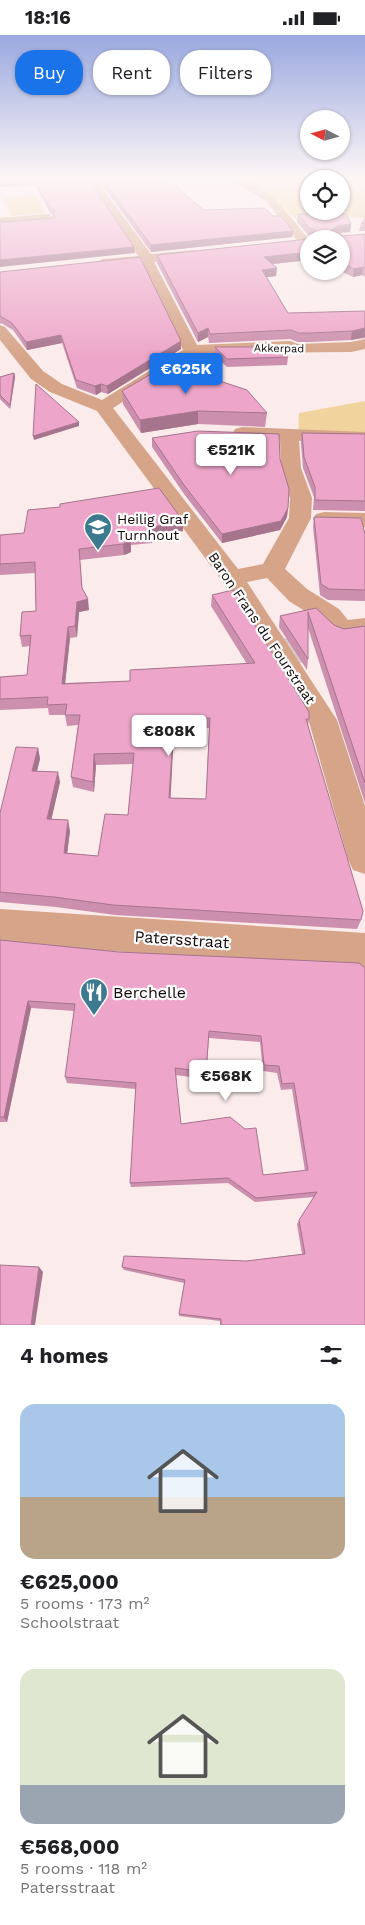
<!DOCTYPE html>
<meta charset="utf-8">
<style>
:root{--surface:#fff;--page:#f2f2f2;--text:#202124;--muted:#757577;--accent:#1a73e8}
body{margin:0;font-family:"Work Sans",sans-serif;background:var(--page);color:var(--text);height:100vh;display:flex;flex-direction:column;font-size:19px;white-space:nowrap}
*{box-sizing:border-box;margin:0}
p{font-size:16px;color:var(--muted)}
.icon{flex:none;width:28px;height:28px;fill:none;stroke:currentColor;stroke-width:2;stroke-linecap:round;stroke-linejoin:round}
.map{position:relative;height:1290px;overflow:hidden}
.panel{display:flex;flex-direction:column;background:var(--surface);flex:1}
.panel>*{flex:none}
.guide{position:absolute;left:15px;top:15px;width:335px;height:45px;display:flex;gap:10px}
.needle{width:32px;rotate:276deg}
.fabs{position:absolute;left:300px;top:75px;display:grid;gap:10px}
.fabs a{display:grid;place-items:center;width:50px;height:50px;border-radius:50%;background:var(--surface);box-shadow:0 1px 4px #0004;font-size:25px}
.price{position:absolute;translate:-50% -42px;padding:0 11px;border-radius:5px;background:#fff;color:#222;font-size:16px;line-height:32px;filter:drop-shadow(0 1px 2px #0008)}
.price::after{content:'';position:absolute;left:50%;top:30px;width:15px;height:11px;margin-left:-8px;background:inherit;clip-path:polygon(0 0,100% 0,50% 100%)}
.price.selected{background:var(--accent);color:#fff}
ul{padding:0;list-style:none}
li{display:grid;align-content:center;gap:10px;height:265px;padding:0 20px}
li span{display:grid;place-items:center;height:155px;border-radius:15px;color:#555}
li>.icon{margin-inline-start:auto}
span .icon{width:90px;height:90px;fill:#fffc;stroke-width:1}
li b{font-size:21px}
h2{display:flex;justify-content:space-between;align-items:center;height:60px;padding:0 20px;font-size:21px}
.chip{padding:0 18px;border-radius:20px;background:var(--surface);box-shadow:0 1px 4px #0004;font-size:18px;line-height:45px}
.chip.selected{background:var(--accent);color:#fff}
.status{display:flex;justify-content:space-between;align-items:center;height:35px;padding:0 25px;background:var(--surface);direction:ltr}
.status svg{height:14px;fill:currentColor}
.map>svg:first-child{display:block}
.green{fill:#f1d39d;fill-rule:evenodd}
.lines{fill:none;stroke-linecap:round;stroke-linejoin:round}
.minor-tunnel{stroke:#d8c9c9;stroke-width:26;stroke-dasharray:26 12;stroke-linecap:butt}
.path{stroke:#b5a6a6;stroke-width:1;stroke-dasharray:1 1;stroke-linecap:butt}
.minor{fill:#d6a589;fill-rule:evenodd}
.wall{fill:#cc8fad;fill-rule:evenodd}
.shaded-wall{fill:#a6748d}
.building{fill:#eda6c9;stroke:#a6748d;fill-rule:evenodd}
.labels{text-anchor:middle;stroke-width:4.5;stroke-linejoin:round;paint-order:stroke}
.far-street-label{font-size:11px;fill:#150909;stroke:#fdfdfd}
.poi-label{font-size:14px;fill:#150909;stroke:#fdfdfd;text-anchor:start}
.street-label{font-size:14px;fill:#150909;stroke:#fdfdfd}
.near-street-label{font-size:16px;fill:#150909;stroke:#fdfdfd}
.near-poi-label{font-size:16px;fill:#150909;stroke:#fdfdfd;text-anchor:start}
</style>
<div class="status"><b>18:16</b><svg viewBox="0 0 49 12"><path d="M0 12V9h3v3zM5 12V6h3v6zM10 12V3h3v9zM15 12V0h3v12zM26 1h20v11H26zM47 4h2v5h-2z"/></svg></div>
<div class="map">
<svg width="365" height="1290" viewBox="0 0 365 1290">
<rect width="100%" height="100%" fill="#fbebeb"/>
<!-- green -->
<path class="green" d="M240,143H365V184L342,181L298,186L266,157ZM309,144H341V176H309Z
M36,160L45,178L11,181L4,162Z
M365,366V407L298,405L299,378Z"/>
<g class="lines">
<!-- minor-tunnel -->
<path class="minor-tunnel" d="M280,617L365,609"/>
<!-- path -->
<path class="path" d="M0,155L6,171"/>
<!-- minor -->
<path class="minor" d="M85,143H95L151,219L195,215L201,219L195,223L154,227L197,310L290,306L298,309L351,307L365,304V314L351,317L206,318L198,320L113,373L238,534L263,529L289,483L290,463L281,433L280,405L235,402L233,398L235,394L242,392L365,397V409L299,406L301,433L312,463L311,483L285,534L307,554L339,574L348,585L365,583V601L342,603L333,600L321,586L289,566L267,543L247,547L337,685L365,771V839L353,835L348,824L309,687L222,546L97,376L50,357L31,344L0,305V290L5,292L43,336L62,349L102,365L183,315L142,228L103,232L96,228L103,224L138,221Z
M228,143C264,143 286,177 307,202V208H299L266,166Z
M48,179L54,182L52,184L0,189V183Z
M324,477L365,478V492L316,489L313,484L316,479Z
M0,874L365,898V934L0,908Z"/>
</g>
<!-- wall -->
<path class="wall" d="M0,143H88L135,218L2,187L53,183V180L50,178L35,150L0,152Z
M97,143H165L204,175L273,181L293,196L292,202L151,217Z
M298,179L351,189L350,197L339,198L342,201L365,199V242L362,240L353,242L341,236V204L311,201L308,200L297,187Z
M365,184V196H359L361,188Z
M309,204V225L272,229L276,241L267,242L288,278L365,276V303L351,305L311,307H298L290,304L209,308L208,302L198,307L157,228V220Z
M0,237L181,306V314L108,359L101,357L96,360L77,353L62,308L27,315L13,295L1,288L0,289Z
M215,312L288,322L287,330L227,332L214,320Z
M14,338L15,342L10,374L0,364V342Z
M122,356L267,378L265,392L198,389L141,398L123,369Z
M302,398L365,399V476L313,475L314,462L303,433L301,408Z
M152,403L280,424L288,473L287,482L280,495L222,508L184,459L152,412Z
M314,482L365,499V566L328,565L320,560L313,492Z
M183,496L153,502L152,508L131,510V517L124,520L80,525L82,554L89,575L79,577L77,602L70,603L65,648L130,646L247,629L211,571L212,560L309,684L308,691L361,885L357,894L115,880L56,872L0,867V778L38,713L40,724L37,736L60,747L51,784L70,796L67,818L98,821L128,780L133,729L96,730L94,757L73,752L71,742L78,690L67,691L65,680H49L48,673L0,675V642L27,640L30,611L22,612L20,601L36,576L35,538L0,540V500ZM209,693L206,764L170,763L174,696Z
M316,573L334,590L344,594L365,591V768L308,593V624L307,635L279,592L280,581Z
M0,905L119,917L359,928L365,1290H220V1286L179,1281L184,1248L124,1235L122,1232L246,1226L302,1219L297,1189L314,1162L255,1167L228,1148L131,1152L130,1148L136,1054L67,1048L65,1042L74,976L31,973L7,1087H0ZM209,1003L260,1007L263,1036L277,1038L281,1055L292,1054L305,1136L263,1140L181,1089L175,1040L206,1044Z"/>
<!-- shaded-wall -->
<path class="shaded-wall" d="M34,144L35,150L0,152V146Z
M351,189L350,197L337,198L330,196L338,191Z
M293,196L292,202L151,217V210Z
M134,212L135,218L0,232V225Z
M309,217V225L264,230V222Z
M363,232L362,240L353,242L354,234Z
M277,233L276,241L261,243L262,235Z
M208,293V302L198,307V298Z
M365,293V302L351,305L352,296Z
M61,300L62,308L27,315L26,307Z
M181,306V314L108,359L107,351Z
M14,338L15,342L10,374V370Z
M101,349V357L96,360L95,351Z
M198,376V389L141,398L140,385Z
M79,387V391L34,405L33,401Z
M288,473L287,482L280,495L222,508V499Z
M183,486V496L153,502L152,508L153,492Z
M131,506V517L124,520L123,509Z
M88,564L89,575L79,577L77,602L75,591L77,567Z
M68,592L70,603L64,659L62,649Z
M174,685V696L170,774L169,763Z
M38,713L40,724L34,747L32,736Z
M94,719L96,730L94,757L93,747Z
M58,737L60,747L49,795L47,784Z
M68,785L70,796L66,828L64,818Z
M28,966L31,973L7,1087L4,1082Z
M39,1232L43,1237L35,1290H31Z"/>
<!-- building -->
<path class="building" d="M0,143H88L134,212L0,225V185L2,187L55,183L53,179L55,175L49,171L34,144L0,146Z
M101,143H165L204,175L265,173L273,181H281L293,196L151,210Z
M298,179H346L351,189L338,191L330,196L340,198L342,201L365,199V233L363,232L354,234L341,227V204H310L312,198H316V195L309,193Z
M365,184V188H361Z
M309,204V217L264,222L277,233L262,235L288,278L365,276V293L352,296L312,298H299L291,295L210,299L208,293L198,298L157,220Z
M140,222L181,306L107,351L101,349L95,351L76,345L61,300L26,307L12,288L0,281V237Z
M215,312H283L288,322L227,324Z
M168,329L247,355L267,378L198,376L140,385L122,356Z
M14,338L10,370L0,360V342Z
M36,349L79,387L33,401Z
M198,396L279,399L280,424L289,454L288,473L281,486L222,499L184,450L152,403Z
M302,398L365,399V466L315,465V452L304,422Z
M159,453L183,486L153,492L152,497L130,499L131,506L123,509L79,514L82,553L88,564L77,567L75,591L68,592L62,649L130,646V635L255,628L212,560L233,555L309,677V684H306L363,876L361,885L113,870L54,862L0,857V778L16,712L38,713L32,736L58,737L47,784L68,785L64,818L98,821L105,779L128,780L134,718L94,719L93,747L71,742L80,680H65L67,669L47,670L48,662L0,664V642L27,640L31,600L20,601L22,577L36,576L35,527L0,529V500L24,498L28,475L60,472V469ZM210,683L206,764L169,763L174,685Z
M314,482L361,483L365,499V555L329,554L321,549Z
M316,573L334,590L344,594L365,591V748L308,577V624L280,581Z
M0,905L119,917L359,928L365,933V1290H221V1284L179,1279L185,1245L122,1232L124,1221L246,1226L305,1219L299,1185L317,1157L256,1163L228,1143L130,1148L136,1048L65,1042L75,969L28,966L4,1082H0ZM209,996L261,1001L264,1030L279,1031L282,1049L294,1048L308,1135L263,1140L256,1093L245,1094L230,1082L181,1089L175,1033L206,1037Z
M0,1230L39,1232L31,1290H0Z"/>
<!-- sky -->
<linearGradient id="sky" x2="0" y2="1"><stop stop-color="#99a8df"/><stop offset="0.44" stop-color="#fdf6f6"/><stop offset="1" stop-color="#fdf6f6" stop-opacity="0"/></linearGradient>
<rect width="365" height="324" fill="url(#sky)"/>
<!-- icons -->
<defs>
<g id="school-pin" transform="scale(1.4375)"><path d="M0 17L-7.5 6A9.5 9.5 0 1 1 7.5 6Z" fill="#3d7a90" stroke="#fdfdfd"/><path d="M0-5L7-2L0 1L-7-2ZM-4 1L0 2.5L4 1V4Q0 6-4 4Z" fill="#fff"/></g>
<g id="restaurant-pin" transform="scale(1.4375)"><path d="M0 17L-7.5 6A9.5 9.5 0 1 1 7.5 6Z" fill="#3d7a90" stroke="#fdfdfd"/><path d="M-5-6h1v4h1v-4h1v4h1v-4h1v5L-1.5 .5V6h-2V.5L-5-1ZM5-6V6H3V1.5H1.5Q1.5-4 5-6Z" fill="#fff"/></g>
</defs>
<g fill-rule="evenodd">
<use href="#school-pin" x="98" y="492"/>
<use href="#restaurant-pin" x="94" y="957"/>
</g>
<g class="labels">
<!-- far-street labels -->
<g class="far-street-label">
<text transform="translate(279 313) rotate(1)" y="4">Akkerpad</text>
</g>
<!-- poi labels -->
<g class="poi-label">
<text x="117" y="489">Heilig Graf<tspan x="117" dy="16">Turnhout</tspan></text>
</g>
<!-- street labels -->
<g class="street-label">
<text transform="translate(262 593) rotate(56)" y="5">Baron Frans du Fourstraat</text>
</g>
<!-- near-street labels -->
<g class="near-street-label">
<text transform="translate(182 904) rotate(4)" y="6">Patersstraat</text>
</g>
<!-- near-poi labels -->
<g class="near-poi-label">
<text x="113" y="963">Berchelle</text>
</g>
</g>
</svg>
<div class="fabs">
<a><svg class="needle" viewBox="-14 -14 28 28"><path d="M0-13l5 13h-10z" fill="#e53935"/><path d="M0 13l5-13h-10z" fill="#757577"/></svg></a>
<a><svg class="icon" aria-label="locate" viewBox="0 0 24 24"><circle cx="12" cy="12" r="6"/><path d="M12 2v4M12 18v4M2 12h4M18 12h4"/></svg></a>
<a><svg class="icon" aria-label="layers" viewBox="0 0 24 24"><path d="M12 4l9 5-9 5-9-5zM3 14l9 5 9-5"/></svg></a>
</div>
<b class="price selected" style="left:186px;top:360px">€625K</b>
<b class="price" style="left:231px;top:441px">€521K</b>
<b class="price" style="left:169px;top:722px">€808K</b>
<b class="price" style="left:226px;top:1067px">€568K</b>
<div class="guide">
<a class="chip selected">Buy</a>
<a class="chip">Rent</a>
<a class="chip">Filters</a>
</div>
</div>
<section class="panel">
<h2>4 homes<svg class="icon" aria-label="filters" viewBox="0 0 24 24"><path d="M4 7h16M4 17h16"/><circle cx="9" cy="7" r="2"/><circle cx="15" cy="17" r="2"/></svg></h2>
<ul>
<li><span style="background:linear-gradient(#a9c7e8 60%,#b9a48a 0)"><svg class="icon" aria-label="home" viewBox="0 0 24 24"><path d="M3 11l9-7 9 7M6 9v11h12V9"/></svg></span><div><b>€625,000</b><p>5 rooms · 173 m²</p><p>Schoolstraat</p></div></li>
<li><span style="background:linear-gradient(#dfe7d0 75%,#9aa5b1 0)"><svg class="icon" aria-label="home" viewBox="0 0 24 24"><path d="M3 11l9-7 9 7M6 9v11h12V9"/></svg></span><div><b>€568,000</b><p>5 rooms · 118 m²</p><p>Patersstraat</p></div></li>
</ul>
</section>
